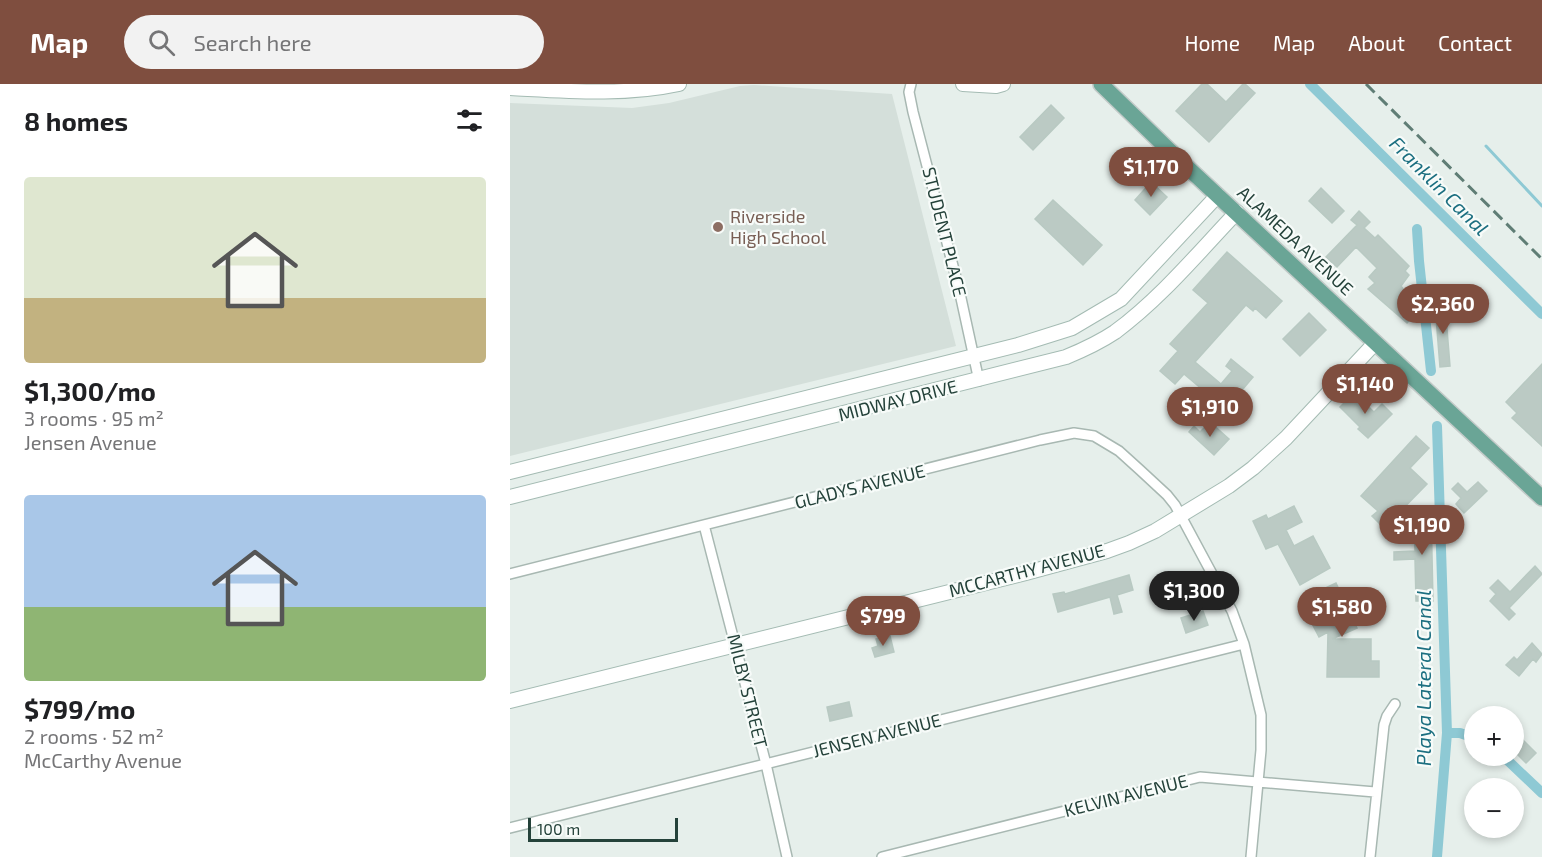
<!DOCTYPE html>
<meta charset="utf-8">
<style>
:root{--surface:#fff;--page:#f2f2f2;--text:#202124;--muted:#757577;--accent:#7f4e3f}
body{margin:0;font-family:"Exo 2",sans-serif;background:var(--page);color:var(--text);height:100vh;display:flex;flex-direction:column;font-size:22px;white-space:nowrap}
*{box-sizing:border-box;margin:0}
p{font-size:20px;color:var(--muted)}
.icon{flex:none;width:33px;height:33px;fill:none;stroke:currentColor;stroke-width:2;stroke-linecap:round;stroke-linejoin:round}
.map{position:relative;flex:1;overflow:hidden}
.panel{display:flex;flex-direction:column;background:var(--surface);width:510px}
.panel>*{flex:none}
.buttons{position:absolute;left:954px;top:622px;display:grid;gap:12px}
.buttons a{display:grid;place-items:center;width:60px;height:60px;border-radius:50%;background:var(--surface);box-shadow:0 3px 9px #0003;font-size:30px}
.scale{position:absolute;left:18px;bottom:15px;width:150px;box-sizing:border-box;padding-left:6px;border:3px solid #24423a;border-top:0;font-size:16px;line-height:21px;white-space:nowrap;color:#24423a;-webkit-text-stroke:4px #f7fbf9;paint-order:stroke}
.price{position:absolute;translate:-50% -51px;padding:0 14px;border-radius:21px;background:var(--accent);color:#fff;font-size:20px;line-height:39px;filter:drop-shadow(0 2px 3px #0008)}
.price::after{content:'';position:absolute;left:50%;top:36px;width:18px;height:14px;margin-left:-9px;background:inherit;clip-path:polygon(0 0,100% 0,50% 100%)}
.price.on{background:#222;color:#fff}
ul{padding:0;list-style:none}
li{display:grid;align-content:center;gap:12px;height:318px;padding:0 24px}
li span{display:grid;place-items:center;height:186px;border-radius:6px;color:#555}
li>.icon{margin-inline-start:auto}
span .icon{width:108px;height:108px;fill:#fffc;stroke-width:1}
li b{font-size:26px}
h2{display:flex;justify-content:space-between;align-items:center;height:72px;padding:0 24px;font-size:26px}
header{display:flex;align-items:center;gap:36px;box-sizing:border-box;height:84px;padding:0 30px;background:var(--accent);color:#fff}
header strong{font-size:28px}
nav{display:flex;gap:33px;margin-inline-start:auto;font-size:21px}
.search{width:420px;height:54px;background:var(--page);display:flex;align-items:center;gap:15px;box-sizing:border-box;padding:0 21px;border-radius:33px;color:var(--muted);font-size:22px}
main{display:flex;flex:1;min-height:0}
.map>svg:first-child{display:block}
.built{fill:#d4dfda}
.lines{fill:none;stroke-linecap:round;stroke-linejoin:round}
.stream{stroke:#8ec9d4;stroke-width:3}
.canal{stroke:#8ec9d4;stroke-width:10}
.building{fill:#bbcac4;stroke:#b8c9c2;stroke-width:1.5}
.street-casing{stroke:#a8b8b2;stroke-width:12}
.secondary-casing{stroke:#a4bbb3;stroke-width:16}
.primary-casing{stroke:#c2cac8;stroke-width:18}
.street{stroke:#fff;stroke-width:9}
.secondary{stroke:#fff;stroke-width:14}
.primary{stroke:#6aa596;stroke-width:15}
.rail{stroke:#5f7d75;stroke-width:3;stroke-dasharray:12 6;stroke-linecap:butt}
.education-dot{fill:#8d6e63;stroke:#f7fbf9;stroke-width:2}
.labels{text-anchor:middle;stroke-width:4.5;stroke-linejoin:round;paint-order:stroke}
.education-label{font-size:18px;fill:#785e54;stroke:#f7fbf9;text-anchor:start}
.street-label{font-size:18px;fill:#24423a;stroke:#f7fbf9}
.water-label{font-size:20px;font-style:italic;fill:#1c6f80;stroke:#f7fbf9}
</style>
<header>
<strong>Map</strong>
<div class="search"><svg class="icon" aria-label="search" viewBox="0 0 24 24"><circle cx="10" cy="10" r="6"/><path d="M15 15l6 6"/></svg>Search here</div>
<nav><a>Home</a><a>Map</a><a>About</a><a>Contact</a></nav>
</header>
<main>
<section class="panel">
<h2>8 homes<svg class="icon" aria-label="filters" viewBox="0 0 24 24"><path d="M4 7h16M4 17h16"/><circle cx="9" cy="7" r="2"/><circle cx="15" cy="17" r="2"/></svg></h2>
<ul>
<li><span style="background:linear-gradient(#dfe7d0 65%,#c2b280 0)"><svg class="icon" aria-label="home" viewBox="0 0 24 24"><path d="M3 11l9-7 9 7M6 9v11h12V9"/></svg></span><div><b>$1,300/mo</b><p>3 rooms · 95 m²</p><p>Jensen Avenue</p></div></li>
<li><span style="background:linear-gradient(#a9c7e8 60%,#8fb573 0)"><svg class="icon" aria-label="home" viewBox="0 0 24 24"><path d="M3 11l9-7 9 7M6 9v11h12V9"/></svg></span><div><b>$799/mo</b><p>2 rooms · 52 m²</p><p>McCarthy Avenue</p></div></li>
</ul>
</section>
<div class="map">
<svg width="1032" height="773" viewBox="0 0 1032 773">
<rect width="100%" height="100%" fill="#e6efeb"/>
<!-- built -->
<path class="built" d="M244,1L382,10L446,262L0,372V19L122,24L159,19L230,2Z"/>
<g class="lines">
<!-- stream -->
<path class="stream" d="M976,62L1032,122"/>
<!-- canal -->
<path class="canal" d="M800,0L1032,230
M907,145L909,177L921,287
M937,649H950L964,654
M993,672L1032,709
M927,773L937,649L927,342"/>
</g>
<!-- building -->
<path class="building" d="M692,0H697L716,18L733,0H735L745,9L699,58L666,27Z
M541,21L554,34L523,66L510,53Z
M641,98L657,113L640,131L625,116Z
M811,104L834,127L822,139L799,117Z
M543,116L592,161L573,181L525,135Z
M849,127L860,138L854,144L865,154L868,151L899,182L895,187L899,191L891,202L894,206L888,213L904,231L897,239L858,205L865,199L859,193L867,184L846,163L827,183L816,173L847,141L841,136Z
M717,168L772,217L756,234L745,224L743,227L736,221L685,278L711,300L722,287L716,282L721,275L743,293L711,331L695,318L700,312L674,290L665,300L650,287L668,267L660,260L698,219L683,206Z
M935,220L940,282L930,283L925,221Z
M799,229L816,246L790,272L773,255Z
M1032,280V362L1002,334L1007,329L996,318Z
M844,309L864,328L872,320L882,330L858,354L848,345L850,343L830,323Z
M700,338L719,355L704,371L679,348L684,342L690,348Z
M906,352L919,364L900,384L917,400L874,444L862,432L868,427L851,412Z
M968,398L977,407L954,429L946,420L951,414L942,405L948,399L957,408Z
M784,422L792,438L776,446L784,462L803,452L820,484L790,501L768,460L756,465L743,437L756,431L758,435Z
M904,426H921L923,517H906L905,475L884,476V468L905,467Z
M1025,482L1032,490L999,524L1005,530L999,536L980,517L986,510L980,504L988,496L1000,508Z
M619,491L623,506L607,511L612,528L604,530L600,513L548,528L543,510L554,508L555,510Z
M826,499L847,544L822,555H861V577H869V593H817L818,548L809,553L795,526L816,515L811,506Z
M693,527L698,541L676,549L671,534Z
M380,552L384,568L365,573L362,564L368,562L366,555Z
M1022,559L1032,570L1026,578L1023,575L1009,592L996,581L1004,573L1007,576Z
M339,618L342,632L320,637L317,623Z
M1004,647L1026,669L1016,679L1004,667Z"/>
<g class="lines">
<!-- street casing -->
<g class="street-casing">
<path id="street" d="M401,0L399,8L403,28L449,205L469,297
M194,441L256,680L277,773
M0,490L530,356L564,349L584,352L609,367L630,386L657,411L665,421L722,527L734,560L751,631V666L741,773
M0,744L734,560
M372,773L690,693L865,708
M860,773L874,641L877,632L885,620"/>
</g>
<!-- secondary casing -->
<g class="secondary-casing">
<path id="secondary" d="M453,0L486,2L493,0
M0,4C57,7 114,12 169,0
M0,388L508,261L562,244L611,215L708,111
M0,413L556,273C573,266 590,258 605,248C651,214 688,169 727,128
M0,617L516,489L597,467L619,459L645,447L719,402L743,384L776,354L865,259"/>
</g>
<!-- primary casing -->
<g class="primary-casing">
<path id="primary" d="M591,0L663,70L1032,414"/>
</g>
<!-- street -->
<use href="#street" class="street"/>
<!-- secondary -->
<use href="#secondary" class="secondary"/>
<!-- primary -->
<use href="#primary" class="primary"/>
<!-- rail -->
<path class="rail" d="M856,0L1032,175"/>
</g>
<!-- markers -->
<circle class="education-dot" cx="208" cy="143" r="6"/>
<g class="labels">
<!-- education labels -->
<g class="education-label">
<text x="220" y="139">Riverside<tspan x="220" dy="21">High School</tspan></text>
</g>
<!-- street labels -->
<g class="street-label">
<text transform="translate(434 148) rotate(76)" y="6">STUDENT PLACE</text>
<text transform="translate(785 157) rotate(43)" y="6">ALAMEDA AVENUE</text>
<text transform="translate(388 317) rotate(-14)" y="6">MIDWAY DRIVE</text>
<text transform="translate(350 403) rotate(-14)" y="6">GLADYS AVENUE</text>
<text transform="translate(517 487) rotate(-15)" y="6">MCCARTHY AVENUE</text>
<text transform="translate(237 607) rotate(76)" y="6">MILBY STREET</text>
<text transform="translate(367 652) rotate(-14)" y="6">JENSEN AVENUE</text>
<text transform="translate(616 712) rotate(-14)" y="6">KELVIN AVENUE</text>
</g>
<!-- water labels -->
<g class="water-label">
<text transform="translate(929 102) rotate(45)" y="7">Franklin Canal</text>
<text transform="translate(914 594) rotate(-90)" y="7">Playa Lateral Canal</text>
</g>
</g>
</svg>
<div class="buttons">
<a>+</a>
<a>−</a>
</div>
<div class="scale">100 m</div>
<b class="price" style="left:641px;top:114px">$1,170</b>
<b class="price" style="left:933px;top:251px">$2,360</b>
<b class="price" style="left:855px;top:331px">$1,140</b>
<b class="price" style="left:700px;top:354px">$1,910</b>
<b class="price" style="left:912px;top:472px">$1,190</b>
<b class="price on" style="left:684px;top:538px">$1,300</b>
<b class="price" style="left:832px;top:554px">$1,580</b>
<b class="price" style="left:373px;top:563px">$799</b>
</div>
</main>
